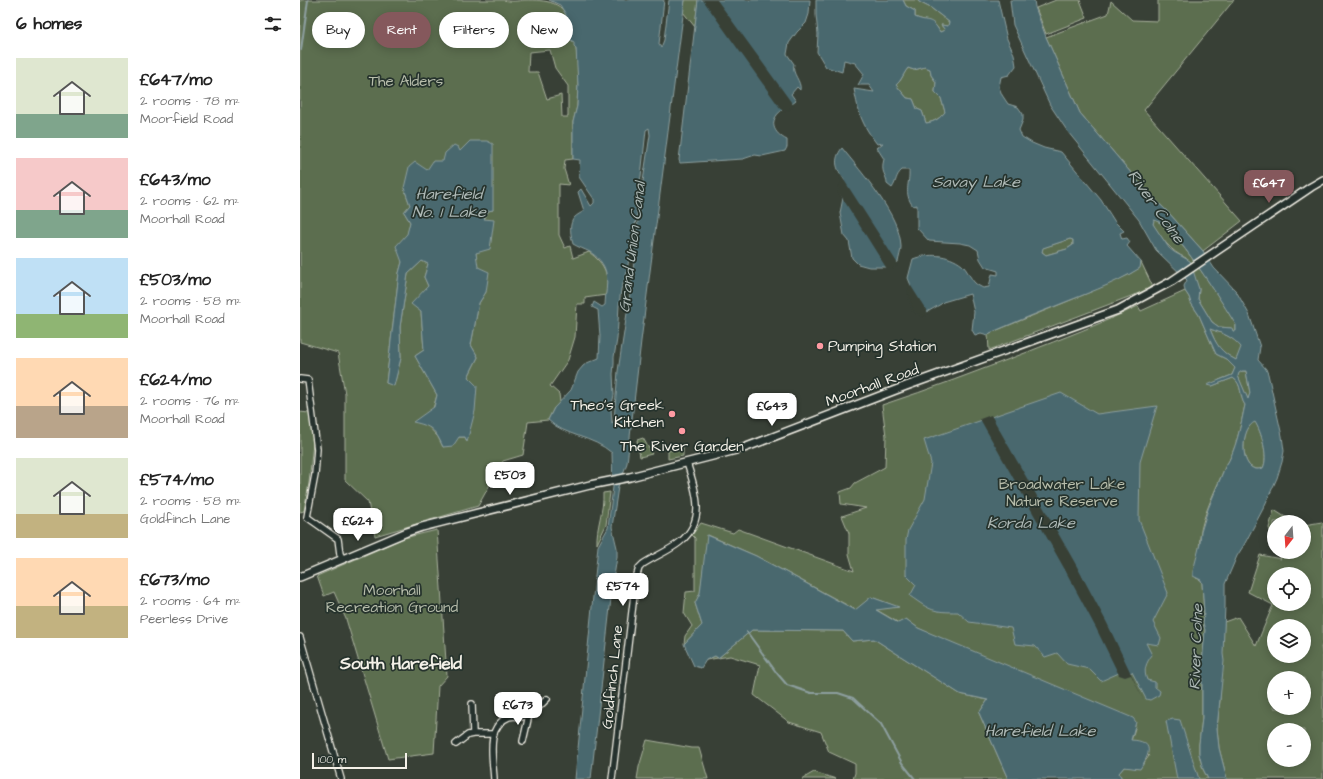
<!DOCTYPE html>
<meta charset="utf-8">
<style>
:root{--surface:#fff;--page:#f2f2f2;--text:#222;--muted:#767676;--accent:#85585c}
body{margin:0;font-family:"Architects Daughter",sans-serif;background:var(--page);color:var(--text);height:100vh;display:flex;flex-direction:column;font-size:15px;white-space:nowrap}
*{box-sizing:border-box;margin:0}
p{font-size:13px;color:var(--muted)}
.icon{flex:none;width:22px;height:22px;fill:none;stroke:currentColor;stroke-width:2;stroke-linecap:round;stroke-linejoin:round}
.map{position:relative;flex:1;overflow:hidden}
.side{display:flex;flex-direction:column;background:var(--surface);width:300px}
.side>*{flex:none}
.top-card{position:absolute;left:12px;top:12px;width:380px;height:36px;display:flex;gap:8px}
.needle{width:26px;rotate:197deg}
.buttons{position:absolute;left:967px;top:515px;display:grid;gap:8px}
.buttons a{display:grid;place-items:center;width:44px;height:44px;border-radius:50%;background:var(--surface);box-shadow:0 2px 10px #0003;font-size:20px}
.scale{position:absolute;left:12px;bottom:10px;width:95px;box-sizing:border-box;padding-left:4px;border:2px solid #f4f1e8;border-top:0;font-size:11px;line-height:14px;white-space:nowrap;color:#f4f1e8;-webkit-text-stroke:3px #26332d;paint-order:stroke}
.price{position:absolute;translate:-50% -34px;padding:0 9px;border-radius:8px;background:#fff;color:#222;font-size:13px;line-height:26px;filter:drop-shadow(0 1px 2px #0008)}
.price::after{content:'';position:absolute;left:50%;top:24px;width:12px;height:9px;margin-left:-6px;background:inherit;clip-path:polygon(0 0,100% 0,50% 100%)}
.price.selected{background:var(--accent);color:#fff}
ul{padding:0;list-style:none}
li{display:flex;align-items:center;gap:12px;height:100px;padding:0 16px}
li span{display:grid;place-items:center;flex:none;width:112px;height:80px;border-radius:0px;color:#555}
li>.icon{margin-inline-start:auto}
span .icon{width:48px;height:48px;fill:#fffc;stroke-width:1}
li b{font-size:17px}
h2{display:flex;justify-content:space-between;align-items:center;height:48px;padding:0 16px;font-size:17px}
.tag{padding:0 14px;border-radius:18px;background:var(--surface);box-shadow:0 2px 10px #0003;font-size:14px;line-height:36px}
.tag.selected{background:var(--accent);color:#fff}
main{display:flex;flex:1;min-height:0}
.map>svg:first-child{display:block}
.green{fill:#5c6e50;stroke:#a8b09c;fill-rule:evenodd}
.water{fill:#48686e;stroke:#8d9f9f;fill-rule:evenodd}
.pier{fill:#384036}
.lines{fill:none;stroke-linecap:round;stroke-linejoin:round}
.stream{stroke:#8d9f9f;stroke-width:2}
.minor-casing{stroke:#f4f1e8;stroke-width:8}
.tertiary-casing{stroke:#f4f1e8;stroke-width:10}
.minor{stroke:#26332d;stroke-width:5.5}
.tertiary{stroke:#26332d;stroke-width:7}
.poi-dot{fill:#ff9aa2;stroke:#26332d;stroke-width:1.5}
.labels{text-anchor:middle;stroke-width:3.5;stroke-linejoin:round;paint-order:stroke}
.park-label{font-size:15px;fill:#b7bdab;stroke:#26332d}
.poi-label{font-size:15px;fill:#f4f1e8;stroke:#26332d;text-anchor:start}
.street-label{font-size:15px;fill:#f4f1e8;stroke:#26332d}
.water-label{font-size:16px;font-style:italic;fill:#afbab7;stroke:#26332d}
.quarter-label{font-size:17px;font-weight:bold;fill:#f4f1e8;stroke:#26332d}
</style>
<main>
<section class="side">
<h2>6 homes<svg class="icon" aria-label="filters" viewBox="0 0 24 24"><path d="M4 7h16M4 17h16"/><circle cx="9" cy="7" r="2"/><circle cx="15" cy="17" r="2"/></svg></h2>
<ul>
<li><span style="background:linear-gradient(#dfe7d0 70%,#7fa58c 0)"><svg class="icon" aria-label="home" viewBox="0 0 24 24"><path d="M3 11l9-7 9 7M6 9v11h12V9"/></svg></span><div><b>£647/mo</b><p>2 rooms · 78 m²</p><p>Moorfield Road</p></div></li>
<li><span style="background:linear-gradient(#f6c9c9 65%,#7fa58c 0)"><svg class="icon" aria-label="home" viewBox="0 0 24 24"><path d="M3 11l9-7 9 7M6 9v11h12V9"/></svg></span><div><b>£643/mo</b><p>2 rooms · 62 m²</p><p>Moorhall Road</p></div></li>
<li><span style="background:linear-gradient(#bfe0f5 70%,#8fb573 0)"><svg class="icon" aria-label="home" viewBox="0 0 24 24"><path d="M3 11l9-7 9 7M6 9v11h12V9"/></svg></span><div><b>£503/mo</b><p>2 rooms · 58 m²</p><p>Moorhall Road</p></div></li>
<li><span style="background:linear-gradient(#ffd9b3 60%,#b9a48a 0)"><svg class="icon" aria-label="home" viewBox="0 0 24 24"><path d="M3 11l9-7 9 7M6 9v11h12V9"/></svg></span><div><b>£624/mo</b><p>2 rooms · 76 m²</p><p>Moorhall Road</p></div></li>
<li><span style="background:linear-gradient(#dfe7d0 70%,#c2b280 0)"><svg class="icon" aria-label="home" viewBox="0 0 24 24"><path d="M3 11l9-7 9 7M6 9v11h12V9"/></svg></span><div><b>£574/mo</b><p>2 rooms · 58 m²</p><p>Goldfinch Lane</p></div></li>
<li><span style="background:linear-gradient(#ffd9b3 60%,#c2b280 0)"><svg class="icon" aria-label="home" viewBox="0 0 24 24"><path d="M3 11l9-7 9 7M6 9v11h12V9"/></svg></span><div><b>£673/mo</b><p>2 rooms · 64 m²</p><p>Peerless Drive</p></div></li>
</ul>
</section>
<div class="map">
<svg width="1023" height="779" viewBox="0 0 1023 779">
<rect width="100%" height="100%" fill="#384036"/>
<filter id="ink" filterUnits="userSpaceOnUse"><feTurbulence type="fractalNoise" baseFrequency=".025" numOctaves="2"/><feDisplacementMap in="SourceGraphic" scale="8" xChannelSelector="R" yChannelSelector="G"/><feConvolveMatrix kernelMatrix="1 2 1 2 8 2 1 2 1" color-interpolation-filters="sRGB"/></filter>
<g filter="url(#ink)">
<!-- green -->
<path class="green" d="M0,0H204C210,2 218,1 225,0C245,0 266,1 270,25C271,30 271,36 272,41L275,42L278,63V85L277,106L273,122V159L265,160L264,169L269,185L259,184V235L265,248L270,246L273,258L289,252C306,265 309,274 306,295L285,298V304H277L275,337L268,360L250,386L259,394L260,402L254,408L248,420L228,422L223,455L203,461L178,506L75,536L68,502L45,480V394L38,353L0,342ZM250,50L255,68L268,86V117H262L261,95L247,99L238,72H228L229,52ZM160,152L193,210L188,211C183,220 176,242 176,253C175,266 182,280 186,292L179,303L171,345L178,357L168,377L167,441L165,437H159L143,447L138,437L128,426L137,395L115,356L124,350L121,312L128,286L124,277L128,264L122,261L108,274L100,327L101,358L94,385L86,383L99,273L102,262L110,222L104,212L110,205L104,188L127,170Z
M385,0H398L395,27L383,12Z
M603,0H618L619,2L631,8L649,22L648,26L641,25L645,30L640,32C633,19 626,22 615,17V11L606,6Z
M756,0H780L787,18L746,34L736,8Z
M858,0H934L844,110L942,221L903,251L868,212L849,194L780,113L746,37L808,14L811,1L832,20L858,21Z
M625,67L630,69L631,75L636,82L635,92L641,98L645,112C640,118 635,122 626,123L622,111L617,109L613,99L607,98L596,85C602,80 603,74 608,68L614,70Z
M854,220C874,224 924,305 936,325V331H933L931,328L919,327L912,322L898,299L899,289L886,258C871,252 861,238 853,224Z
M770,239L773,240V245L767,249L746,255L742,252V248Z
M841,262L852,285L847,290L689,350L688,335L690,333L788,293L828,275L839,268Z
M885,291L889,297L891,303L899,315L916,354L926,359L935,368L932,375L919,380L912,386L933,378C943,384 939,397 945,405C941,423 936,452 925,467C917,487 902,516 900,537C899,551 898,564 896,578L901,580L902,583L904,612L903,623L905,630L902,665V718L899,744V754L903,769L908,779H822L819,773L824,767L840,768L849,756L831,741L835,728L618,628L606,619L599,623L575,609L598,607L571,597L556,610L456,556L408,535L400,594L395,603L402,625L384,644L385,636L392,626L384,613L386,592L395,591V538L392,535L401,523L433,533L438,529L554,571L549,554V533L542,516L566,508L541,504L540,492L551,488L555,483L585,467L586,436L582,405C631,389 678,371 725,353C763,338 801,324 838,306L841,311Z
M910,329C922,333 933,337 942,347L936,360C919,351 917,346 910,329Z
M942,371H946L950,393L948,400L938,376V373Z
M0,412L9,413L13,442L9,483L4,511L0,512Z
M955,421C961,431 969,457 963,468C939,477 939,428 955,421Z
M343,438L352,454L340,457L337,440Z
M383,447V456L368,459V451Z
M310,492L306,525L297,544C296,527 304,511 303,493Z
M974,510L993,522H974V541L969,528Z
M1022,522L1023,524V644L1021,647L1023,659V779H927L919,748L917,728L920,700L924,622L938,617L956,646L973,605L948,592L960,555L981,559L978,552H1004V525ZM974,574H1004V604H974ZM974,626H1004V656H974ZM974,678H1004V708H974ZM974,730H1004V760H974Z
M137,530L147,676L138,686L134,753L88,759L46,619L34,592L24,596L17,576L104,538Z
M452,630L543,631L552,641L574,639L660,694L688,700L679,713L708,779H553L555,773V764L529,752L521,732L489,722L454,695L460,665L430,656L406,660L415,656L418,658Z
M347,740L392,748H399L408,779H337L339,767Z
M514,772L536,779H502Z"/>
<!-- water -->
<path class="water" d="M249,0H364L359,44L361,48L364,40L369,0H385L341,341L327,463L318,487L312,527L317,548V557L312,589L291,779H275L298,546L308,528L313,487L312,453C293,436 264,436 248,420L254,408L271,390L278,372L283,366L287,363L299,358L300,336L298,310L292,307L294,302L302,307L305,305C306,283 313,267 290,252C284,249 278,247 273,244C271,236 268,223 275,217C277,215 281,213 284,211L278,192L281,189L291,206L294,203V199L279,177L280,160L273,159V122L277,106L278,85L276,48L274,46V42L269,39L267,36L270,25L265,13L260,5ZM349,128L350,135L340,201L332,281L318,371L314,420L312,424L311,408L314,395L313,374L314,364V357L317,339L319,305L321,289L326,276L337,214L335,202L341,176L346,130Z
M398,0H510L509,14L506,23L497,32L489,43L487,54L494,64C491,74 502,81 500,90L497,87L491,94L496,101C492,105 486,106 482,110C468,121 473,133 487,140V147L485,151L462,156L455,155L443,159L380,163L379,160Z
M516,0H603L606,6L615,11V17C628,23 631,16 640,32L645,30L641,25L648,26L649,22L631,8L619,2L618,0H698L707,39L714,54L716,66L709,75L701,77L699,87L702,95L708,104L718,107L723,114V120L719,130L722,137L732,143L744,148L761,152L801,200L815,222L824,231L820,233L822,239L827,238L830,242L827,246L841,262L840,268C813,285 782,295 753,307C732,315 711,324 690,333L688,335L681,333L675,335L672,330L674,312L670,294L643,302L641,304L622,315L611,294L610,283L608,278L613,259C628,253 648,254 662,265C667,269 670,278 675,283C677,285 681,287 683,288L689,287L692,274L698,275V271L685,267L680,259L678,250L670,245L660,243L629,241L617,228V205L613,206C603,193 610,184 609,170H602C595,176 597,181 592,188L587,184C587,174 580,174 584,159L577,148L583,143L577,144C561,123 559,114 554,89L574,92L569,85H558L564,74L555,63L544,60L542,72L526,67L517,52L518,34L516,15ZM625,67L630,69L631,75L636,82L635,92L641,98L645,112C640,118 635,122 626,123L622,111L617,109L613,99L607,98L596,85C602,80 603,74 608,68L614,70ZM770,239L773,240V245L767,249L746,255L742,252L743,248Z
M710,0H734L735,7L746,37L780,113L849,194L868,212L903,251L914,268L936,291L949,314L960,347L958,360L966,369L968,374L982,436L984,451L982,462L977,478L964,507L944,545L937,556L925,584V606L923,654L924,661L917,728L919,748L927,779H908L903,769L899,754V744L902,718V665L905,630L903,623L904,612L902,583L901,580L893,576V571L900,544L901,532L908,509L925,467C936,452 941,423 945,405C939,397 943,384 933,378L912,386L907,385L932,375L935,368L926,359L916,354L899,315L891,303L889,297L885,291L884,286L887,280L856,250L839,220L768,132L750,105L713,25ZM854,220C874,223 924,306 936,325V331H933L932,328L919,327L912,322L898,299L899,289L890,261L874,252L869,248L853,224ZM910,329C922,333 933,337 941,347L936,360C921,352 916,345 910,329ZM942,371H946L950,393L948,399L938,376L939,373ZM955,422C961,431 969,457 963,468C939,477 939,428 955,422Z
M170,141H187L193,144V210L188,211L184,219L194,220L190,249L176,253L178,267L189,272L186,292L179,303L171,345L178,357L168,377L177,386L175,411L167,442L165,437H159L153,446L143,447C135,429 131,426 113,422L134,407L137,395L115,356L124,350L121,312L111,304L128,286L124,277L128,264L122,261L108,274L100,327L101,358L94,386L86,383L99,273L102,262L96,246L107,234L110,222L104,212L110,205L104,188L109,167L115,162L127,170L133,161H143L145,153L154,145L158,147L160,151Z
M542,148C561,172 601,216 601,247C601,251 599,257 598,262L590,267H569L558,264L552,258L549,241L544,235L540,213L543,198L540,192L544,180C536,168 533,160 542,148Z
M761,393L797,414L857,406L840,462L839,520L868,593L853,622L861,638L859,645L846,643L852,655C846,663 843,670 847,680L855,682V687L860,691L859,695L850,700L846,699L832,672L825,675L819,673L801,681L789,669L767,664L757,653L745,657L735,646L715,644L711,628L669,622L658,612C633,612 631,611 610,596L616,585L606,575V540L608,530L625,499L631,463L624,440Z
M407,535L456,556L555,610L571,597L599,607L576,610L598,623L606,619L618,628L833,718L836,722L831,740C855,741 850,754 840,769L824,767L819,773L822,779H708L679,713L688,700L660,694L574,639L552,641L543,631L452,630L418,658L415,656L406,660L401,668L394,666L384,644L402,625L395,603L400,593Z
M873,719L880,720L899,779H877L866,721Z"/>
<!-- pier -->
<path class="pier" d="M403,0H417L494,106L483,112Z
M535,166L598,264L591,269H587L538,191L542,180L535,169Z
M606,278L628,313L623,317L613,311L609,295L608,283Z
M691,415L775,563L807,623L844,701L831,675L825,677L819,675L796,628L764,568L680,419Z"/>
<g class="lines">
<!-- stream -->
<path class="stream" d="M1,50L8,0
M447,632L476,672L487,685L511,693H538L553,698L581,724L602,763L615,779"/>
<!-- minor casing -->
<g class="minor-casing">
<path id="minor" d="M0,379L8,380L17,449L15,475L7,517L38,539L40,554L43,559
M0,637L41,779
M172,704L173,734H193
M223,741L229,715
M156,744L168,735L173,734
M194,779C193,759 185,726 209,717C215,715 220,718 225,716C233,715 241,704 247,699
M312,779L336,578L339,568L343,564C355,556 369,551 380,542C407,520 396,491 387,463"/>
</g>
<!-- tertiary casing -->
<g class="tertiary-casing">
<path id="tertiary" d="M0,577L107,532L122,527L290,485L330,477L444,448L606,386L818,310L872,281L1011,187L1023,180"/>
</g>
<!-- minor -->
<use href="#minor" class="minor"/>
<!-- tertiary -->
<use href="#tertiary" class="tertiary"/>
</g>
</g>
<!-- markers -->
<g class="poi-dot">
<circle cx="520" cy="346" r="4"/>
<circle cx="372" cy="414" r="4"/>
<circle cx="382" cy="431" r="4"/>
</g>
<g class="labels">
<!-- park labels -->
<g class="park-label">
<text x="106" y="86">The Alders</text>
<text x="762" y="489">Broadwater Lake<tspan x="762" dy="17">Nature Reserve</tspan></text>
<text x="92" y="595">Moorhall<tspan x="92" dy="17">Recreation Ground</tspan></text>
</g>
<!-- poi labels -->
<g class="poi-label">
<text x="528" y="351">Pumping Station</text>
<text x="364" y="410" text-anchor="end">Theo's Greek<tspan x="364" dy="17">Kitchen</tspan></text>
<text x="382" y="451" text-anchor="middle">The River Garden</text>
</g>
<!-- street labels -->
<g class="street-label">
<text transform="translate(572 385) rotate(-20)" y="5">Moorhall Road</text>
<text transform="translate(312 677) rotate(-84)" y="5">Goldfinch Lane</text>
</g>
<!-- water labels -->
<g class="water-label">
<text x="676" y="187">Savay Lake</text>
<text x="149" y="199">Harefield<tspan x="149" dy="18">No. 1 Lake</tspan></text>
<text transform="translate(857 206) rotate(55)" y="6">River Colne</text>
<text transform="translate(331 247) rotate(-83)" y="6">Grand Union Canal</text>
<text x="731" y="528">Korda Lake</text>
<text transform="translate(895 647) rotate(-88)" y="6">River Colne</text>
<text x="740" y="736">Harefield Lake</text>
</g>
<!-- quarter labels -->
<g class="quarter-label">
<text x="101" y="669">South Harefield</text>
</g>
</g>
</svg>
<div class="buttons">
<a><svg class="needle" viewBox="-14 -14 28 28"><path d="M0-13l5 13h-10z" fill="#e53935"/><path d="M0 13l5-13h-10z" fill="#767676"/></svg></a>
<a><svg class="icon" aria-label="locate" viewBox="0 0 24 24"><circle cx="12" cy="12" r="6"/><path d="M12 2v4M12 18v4M2 12h4M18 12h4"/></svg></a>
<a><svg class="icon" aria-label="layers" viewBox="0 0 24 24"><path d="M12 4l9 5-9 5-9-5zM3 14l9 5 9-5"/></svg></a>
<a>+</a>
<a>−</a>
</div>
<div class="scale">100 m</div>
<b class="price selected" style="left:969px;top:204px">£647</b>
<b class="price" style="left:472px;top:427px">£643</b>
<b class="price" style="left:210px;top:496px">£503</b>
<b class="price" style="left:58px;top:542px">£624</b>
<b class="price" style="left:323px;top:607px">£574</b>
<b class="price" style="left:218px;top:726px">£673</b>
<div class="top-card">
<a class="tag">Buy</a>
<a class="tag selected">Rent</a>
<a class="tag">Filters</a>
<a class="tag">New</a>
</div>
</div>
</main>
